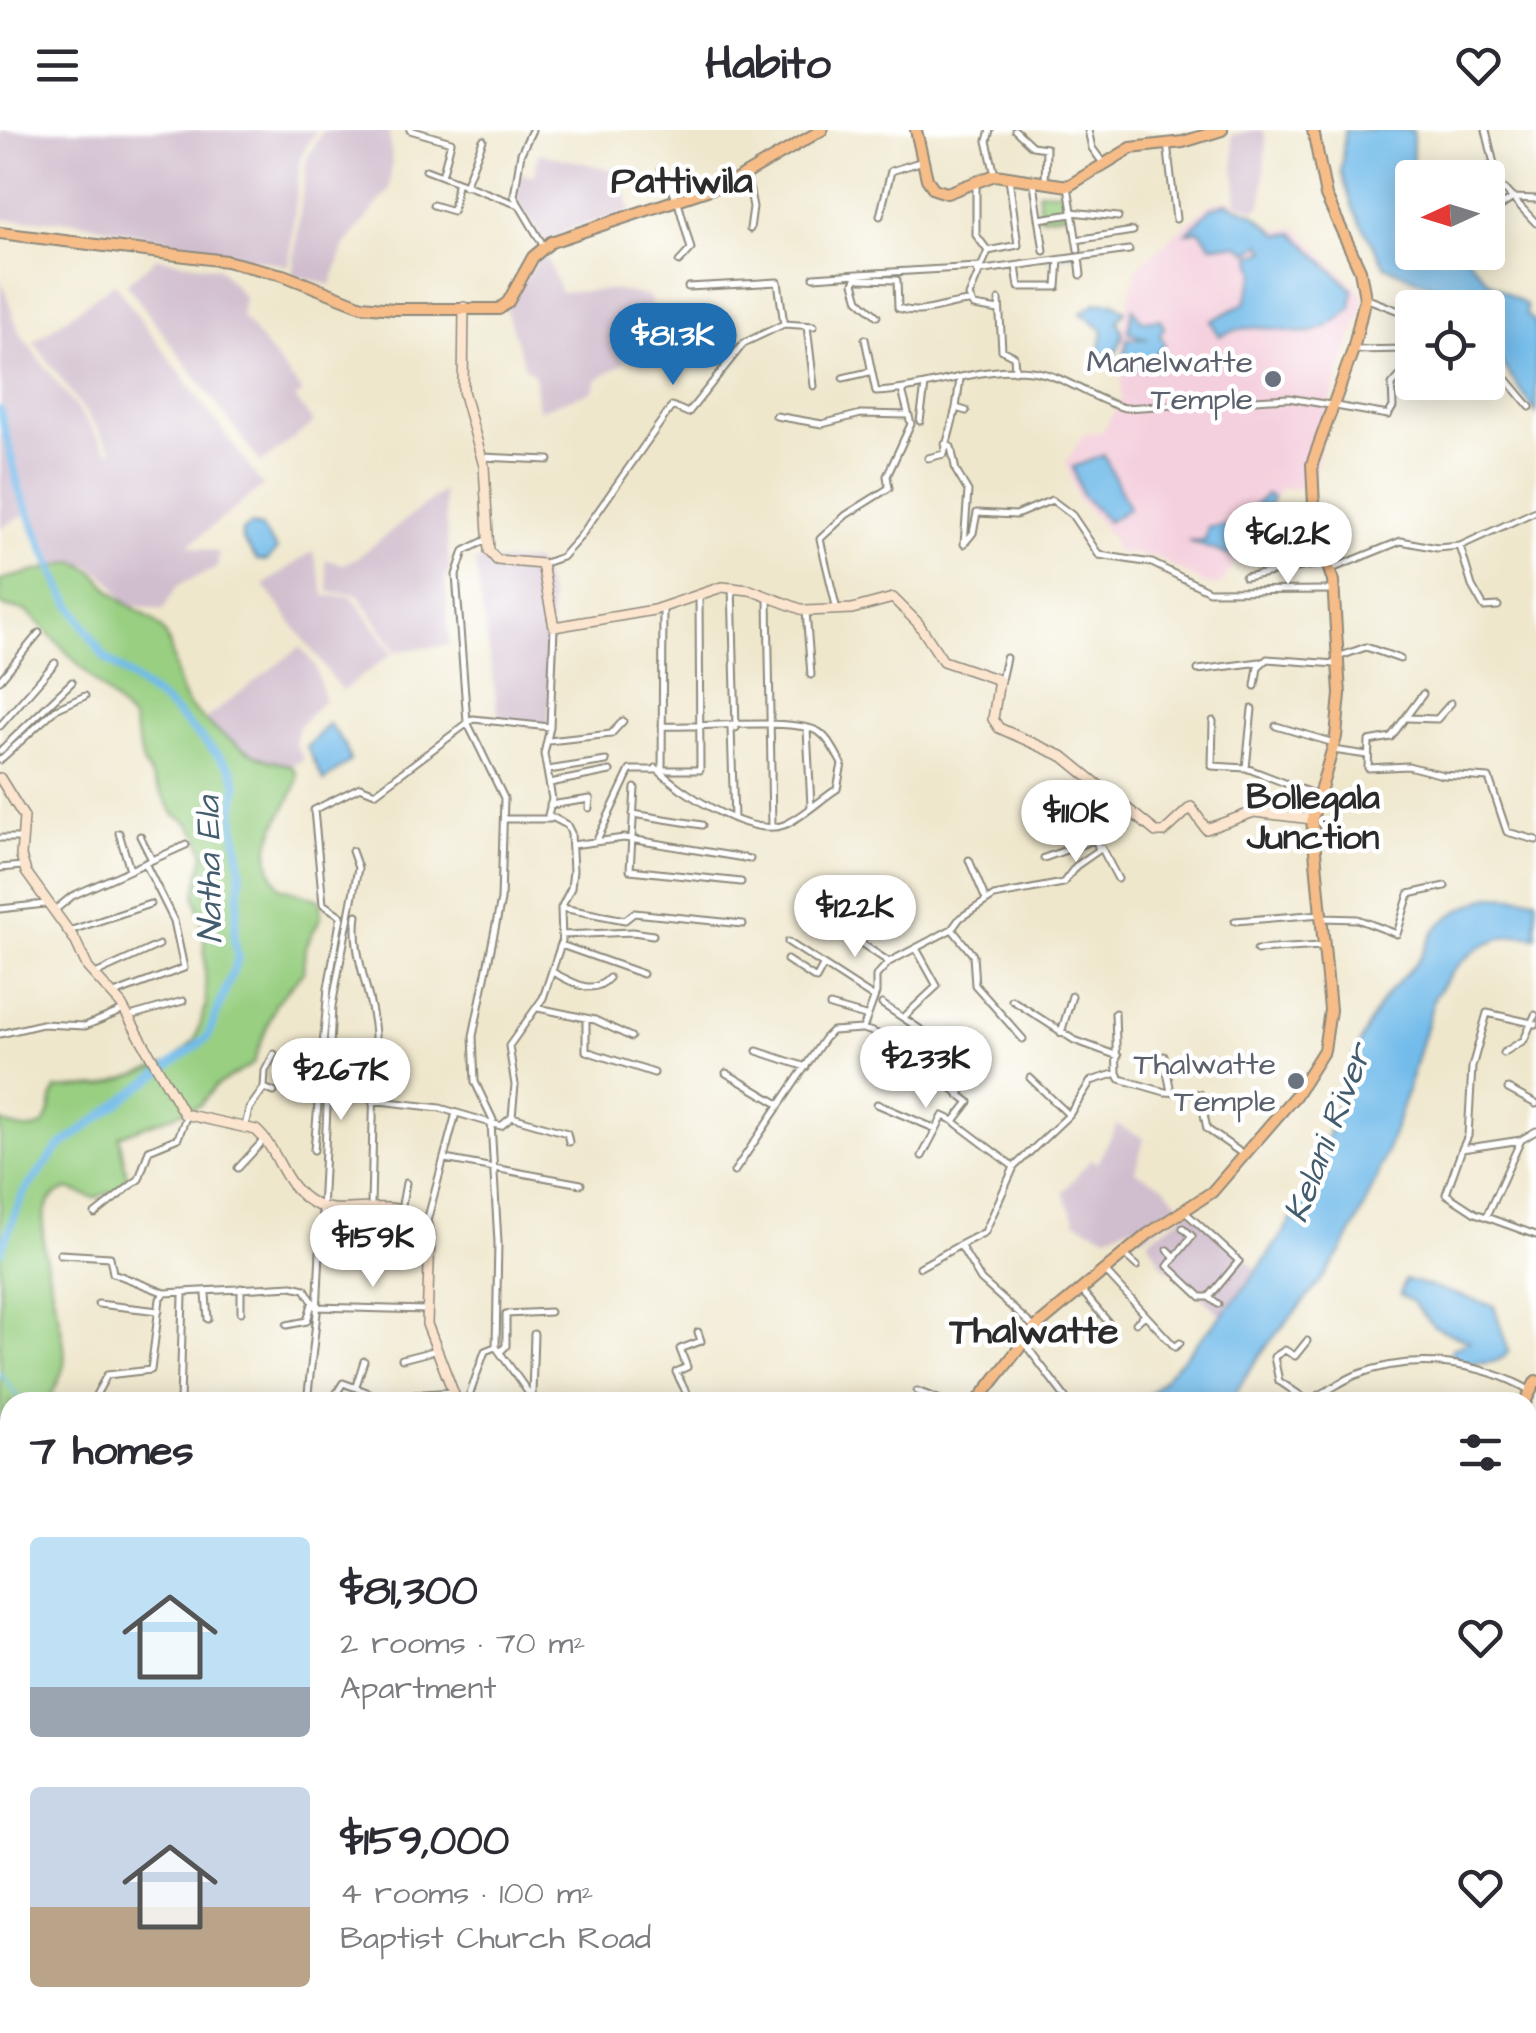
<!DOCTYPE html>
<meta charset="utf-8">
<style>
:root{--surface:#fff;--page:#f2f2f3;--text:#2b2b33;--muted:#7c7c81;--accent:#1f6fb2}
body{margin:0;font-family:"Architects Daughter",sans-serif;background:var(--page);color:var(--text);height:100vh;display:flex;flex-direction:column;font-size:38px;white-space:nowrap}
*{box-sizing:border-box;margin:0}
p{font-size:32px;color:var(--muted)}
.icon{flex:none;width:55px;height:55px;fill:none;stroke:currentColor;stroke-width:2;stroke-linecap:round;stroke-linejoin:round}
.map{position:relative;flex:1;overflow:hidden}
.drawer{position:absolute;left:0px;top:1262px;width:1538px;height:642px;display:flex;flex-direction:column;background:var(--surface);border-radius:30px 30px 0 0;box-shadow:0 5px 25px #0003}
.drawer>*{flex:none}
.needle{width:65px;rotate:266deg}
.tools{position:absolute;left:1395px;top:30px;display:grid;gap:20px}
.tools a{display:grid;place-items:center;width:110px;height:110px;border-radius:10px;background:var(--surface);box-shadow:0 5px 25px #0003;font-size:50px}
.price{position:absolute;translate:-50% -85px;padding:0 22px;border-radius:35px;background:#fff;color:#222;font-size:32px;line-height:65px;filter:drop-shadow(0 2px 5px #0008)}
.price::after{content:'';position:absolute;left:50%;top:60px;width:30px;height:22px;margin-left:-15px;background:inherit;clip-path:polygon(0 0,100% 0,50% 100%)}
.price.selected{background:var(--accent);color:#fff}
ul{padding:0;list-style:none}
li{display:flex;align-items:center;gap:30px;height:250px;padding:0 30px}
li span{display:grid;place-items:center;flex:none;width:280px;height:200px;border-radius:10px;color:#555}
li>.icon{margin-inline-start:auto}
span .icon{width:120px;height:120px;fill:#fffc;stroke-width:1}
li b{font-size:42px}
h2{display:flex;justify-content:space-between;align-items:center;height:120px;padding:0 30px;font-size:42px}
header{display:flex;justify-content:space-between;align-items:center;height:130px;padding:0 30px;background:var(--surface);font-size:45px;font-weight:700}
.map>svg:first-child{display:block}
.built{fill:#f4cfdd}
.industrial{fill:#d0bdcd}
.green{fill:#98cf81;stroke:#627d56;stroke-width:2.5}
.water{fill:#72bbea;stroke:#4e738a;stroke-width:2.5}
.lines{fill:none;stroke-linecap:round;stroke-linejoin:round}
.stream{stroke:#72bbea;stroke-width:2.5}
.river{stroke:#72bbea;stroke-width:8}
.street-casing{stroke:#8d897c;stroke-width:9}
.secondary-casing{stroke:#8d897c;stroke-width:12}
.primary-casing{stroke:#8d897c;stroke-width:14}
.street{stroke:#fff;stroke-width:5}
.secondary{stroke:#fce5cf;stroke-width:9}
.primary{stroke:#f7bd88;stroke-width:10}
.worship-dot{fill:#6b7280;stroke:#fff;stroke-width:4}
.labels{text-anchor:middle;stroke-width:9;stroke-linejoin:round;paint-order:stroke}
.worship-label{font-size:32px;fill:#5b616d;stroke:#fff;text-anchor:end}
.neighbourhood-label{font-size:35px;font-weight:bold;fill:#2b2b2b;stroke:#fff}
.water-label{font-size:35px;font-style:italic;fill:#445d6e;stroke:#fff}
.quarter-label{font-size:38px;font-weight:bold;fill:#2b2b2b;stroke:#fff}
</style>
<header><svg class="icon" aria-label="menu" viewBox="0 0 24 24"><path d="M4 6h16M4 12h16M4 18h16"/></svg>Habito<svg class="icon" aria-label="heart" viewBox="0 0 24 24"><path d="M12 20l-8-8c-3-5 5-10 8-4 3-6 11-1 8 4z"/></svg></header>
<div class="map">
<svg width="1536" height="1903" viewBox="0 0 1536 1903">
<rect width="100%" height="100%" fill="#fff"/>
<filter id="ink" filterUnits="userSpaceOnUse"><feTurbulence type="fractalNoise" baseFrequency=".01" numOctaves="2"/><feDisplacementMap in="SourceGraphic" scale="20" xChannelSelector="R" yChannelSelector="G"/><feConvolveMatrix kernelMatrix="1 2 1 2 8 2 1 2 1" color-interpolation-filters="sRGB"/></filter>
<filter id="wash" filterUnits="userSpaceOnUse"><feTurbulence type="fractalNoise" baseFrequency=".0048" numOctaves="4" result="noise"/><feDisplacementMap in="SourceGraphic" scale="40" xChannelSelector="R" yChannelSelector="G"/><feGaussianBlur stdDeviation="2.25" result="paint"/><feColorMatrix in="noise" values="0 0 0 0 0 0 0 0 0 0 0 0 0 0 0 0 0 1.4 0 .05"/><feComposite in="paint" operator="in"/></filter>
<g filter="url(#wash)">
<rect width="100%" height="100%" fill="#efe7cc"/>
<!-- built -->
<path class="built" d="M1228,69L1279,100L1297,98L1363,164L1362,180L1328,278L1311,359L1281,358L1221,455L1205,454L1158,428L1115,421L1111,406L1077,368L1066,332L1084,304L1102,302L1121,270L1123,194L1137,138L1208,75Z"/>
<!-- industrial -->
<path class="industrial" d="M0,0H316L300,29L289,136L75,91L0,89Z
M323,0H389L392,33L389,60L345,115L331,155L292,145L307,29Z
M1252,0H1263L1266,11L1262,73L1255,80L1237,73L1232,5Z
M538,23L619,41L631,82L575,97L544,112L515,67L520,43L535,46Z
M543,120L561,162L616,160L650,167L655,201L642,203L617,221L626,232L597,249L593,261L538,280L534,244L525,238L506,179Z
M157,128L219,138L244,167L241,186L303,263L295,268L314,293L261,333L126,154Z
M0,146L19,202L109,322L112,319L34,212L114,153L263,356L189,415L219,423L217,438L177,456L163,480L125,474L111,451L88,434L56,452L28,383L0,398Z
M443,361L450,443L445,444L449,515L396,521L358,464L329,462L325,429L343,434L358,427Z
M313,421L325,466H352L393,523L342,561L264,455Z
M475,431H536L551,469L549,596L532,597L499,589Z
M300,517L315,535L324,570L299,596L295,613L304,630L275,642L204,590Z
M1117,995L1144,1008L1135,1041L1164,1056L1183,1078L1143,1107L1133,1095L1105,1105L1076,1092L1063,1062L1091,1029L1097,1033Z
M1191,1080L1258,1140L1223,1187L1173,1141L1164,1138L1148,1110Z
M1528,1386L1536,1387V1481L1528,1479Z"/>
<!-- green -->
<path class="green" d="M1038,61L1066,62L1070,83L1040,87Z
M74,432C98,438 102,456 120,469C137,482 155,486 166,506C177,525 172,561 196,583C215,600 241,620 265,629C276,634 294,631 297,645C301,669 245,712 280,757L320,770L321,787L305,817L303,842L276,873L253,934L216,956L200,975L119,1006L127,1047L117,1060L94,1068L69,1059C9,1071 72,1196 64,1235C61,1248 53,1260 49,1272H10V1339L0,1322V991C11,997 37,1006 46,991C52,982 50,969 56,959L103,956L170,933L195,910L206,876L204,801L195,766L204,724L199,707L189,693L174,684L143,633L133,591L28,482L0,475V450Z"/>
<!-- water -->
<path class="water" d="M1345,0H1413L1412,122L1463,123L1489,152L1526,175V185L1536,193V283C1514,246 1488,231 1488,178L1459,177L1440,159L1385,136L1354,81L1341,42Z
M1227,73L1254,84L1280,105L1294,103L1353,160L1351,178C1302,229 1278,180 1219,206L1211,191L1245,173L1256,142L1251,126L1266,121L1261,113L1250,123L1239,115H1211L1199,100L1187,103L1211,78Z
M1096,173H1114L1125,181L1118,191L1123,204L1116,225L1099,224L1103,200L1081,183Z
M1133,178L1142,191L1160,189L1164,198L1160,205L1165,214L1143,239L1123,238L1127,209H1148L1128,203Z
M1104,325L1129,378L1108,392L1082,365L1073,337Z
M1267,364L1273,368L1234,427L1188,411H1205L1208,397L1233,395Z
M250,395L261,397L277,420L267,431L257,430L242,409V401Z
M329,594L345,615L350,631L324,651L307,617Z
M1491,766L1536,768V807C1490,798 1457,830 1434,868C1413,945 1382,1052 1342,1120C1310,1173 1259,1213 1233,1269L1142,1272C1197,1213 1253,1156 1294,1085C1332,1018 1340,940 1380,874C1391,856 1407,845 1419,829C1425,821 1428,810 1434,802C1447,783 1471,775 1491,766Z
M1405,1149L1494,1176L1509,1222C1498,1236 1478,1233 1461,1233L1450,1225L1452,1219L1469,1211L1433,1196L1412,1171L1400,1165Z"/>
<g class="lines">
<!-- stream -->
<path class="stream" d="M1047,128L1075,123
M0,1243L22,1272"/>
<!-- river -->
<path class="river" d="M0,280L19,359L43,417L65,465L104,527L170,577L232,639L237,655L233,680L241,741L234,808L238,828L207,908L58,1018L23,1064L0,1122"/>
</g>
</g>
<g filter="url(#ink)">
<g class="lines">
<!-- street casing -->
<g class="street-casing">
<path id="street" d="M410,0L451,12L442,46
M532,0L521,23L514,66L543,115
M990,0L987,11L995,45
M1015,0L1032,16L1046,18L1045,53
M1088,0L1092,18L1103,33
M1167,13L1176,89
M661,38L678,72L691,119L679,132
M426,40L516,74
M747,46L753,77L750,99
M1462,48L1494,34L1486,0
M976,53V105L988,121
M1034,54L1044,121
M465,56L483,10
M1068,56L1078,120
M1488,68L1504,59L1536,93
M1514,68L1536,69
M433,75L453,81L457,54
M1072,82L1118,87
M1488,85L1513,68
M880,86L891,41L923,31
M1039,89L1072,84
M1076,110L1133,101
M988,121L1018,115L1009,48
M988,121L969,166L974,176L999,180
M1079,127L1081,145
M1016,136L1019,157H1057L1059,130
M977,141L1129,120
M814,147L858,144
M860,149L897,150L898,178C926,187 943,173 970,172
M1365,168L1412,186
M999,170L1002,220L1014,226L1015,241
M877,186L859,170L854,153L858,144L978,137
M784,194L814,196
M807,196L814,256
M865,209L876,262C928,260 979,235 1031,241C1065,245 1092,270 1125,278L1289,268L1388,285L1393,277L1392,255L1400,246L1412,248
M1355,220L1406,219
M1488,235L1506,248L1530,277
M843,248L869,242
M960,249L956,278L966,281
M776,286L822,294L861,284L909,285
M920,291L925,256
M945,314L951,317L956,341L968,361L964,414L973,403L977,383L1016,385L1052,370L1072,385L1099,425L1152,433L1209,461L1333,460
M482,327L549,330
M928,328L944,324L956,278
M486,410L464,421L456,445L467,592L504,668L501,770L473,906L475,952L493,990
M1460,416L1472,456L1484,477L1498,476
M542,434L562,427L580,407L672,276L688,283L744,213L784,194L778,152L688,157
M1329,440L1401,411L1437,418L1460,416L1536,381
M1245,447L1325,433
M732,456L736,598
M768,469L772,696
M837,480L820,409L846,385L889,358L887,346L911,294L902,260
M806,481L811,545
M1338,527L1366,517L1400,529
M1198,540L1260,532
M0,550L39,503
M1001,550L1006,528
M1255,556L1258,537L1267,529L1336,534
M1423,564L1391,607L1369,611L1368,638L1408,636L1443,645L1489,648L1507,702L1536,710
M1408,588L1437,589L1451,573
M1213,591L1212,636L1246,638L1316,665
M0,596L55,533
M1276,596L1334,613
M731,598L734,689
M807,599L811,676
M549,611L611,604L623,591
M1333,620L1367,625
M0,621L72,552
M0,630L56,579L85,566
M656,638C680,662 749,708 784,695C802,688 821,669 837,659L842,634C836,623 829,609 819,602C795,587 699,598 662,596
M1246,638L1252,579
M662,639L663,477
M548,640L606,631
M550,653L610,641
M635,658L630,740L741,752
M550,675L590,669L589,678
M633,684L702,695
M504,689H550
M119,703L130,740
M140,706L152,730
M0,708H22
M597,710L630,640H700L699,464
M572,715L624,708L750,729
M1101,717L1118,749
M1044,728L1094,710
M969,730L986,770
M0,738L22,736
M562,778L625,790L634,783L743,794
M0,779L45,774
M55,780L72,766L186,715
M357,785C351,827 373,863 375,905L371,1076
M1323,788L1357,789L1397,804L1409,764L1445,756
M1235,791L1322,784
M952,799L973,825L975,855L1023,909
M69,801L150,774
M843,801L889,832
M562,805L633,802L653,805
M788,812L873,867
M561,815L643,844
M1257,820L1321,816
M787,830L816,849L823,836
M552,842C574,852 591,867 609,848
M93,845L159,815
M114,864L184,838L174,791L145,733
M1012,870L1074,910L1118,926
M882,874L941,913
M830,876L865,886
M538,878L595,890L631,907
M1115,883L1117,943
M130,886L183,871
M905,886L937,856L917,820
M586,888V921L654,943
M1061,903L1072,866
M0,904L42,894L85,896L124,880
M757,921L806,937
M1503,923L1524,910L1535,885
M1164,926L1171,962
M726,943L777,973
M1030,948L1069,985L1014,1037L957,994L954,991L969,972C932,945 908,911 863,899L876,863V846L889,832L952,799L960,788L994,766L1063,753L1076,736L1099,720L1094,705L1131,684
M264,958L265,941L274,924
M1508,959L1536,974
M959,965L982,932
M371,970L440,978L501,996L512,987L515,955L509,916L543,868L562,811L561,778L571,758L573,741L571,703L567,695L548,685L552,669L544,624L550,597L554,497
M877,974L936,999
M1069,985L1091,951L1117,943L1120,949L1165,962L1200,964L1207,999L1244,1025
M512,987L567,1003L569,1012
M491,993L498,1112L496,1217L535,1272
M245,996L249,979L264,958L274,962
M1521,1010L1462,1019L1468,1006L1472,937L1487,883L1536,894
M1462,1019L1446,1064L1475,1083L1536,1105
M314,1020L328,858L341,786L323,774L314,680L360,657L375,663L473,589L550,597
M922,1026L943,986L954,991
M445,1029L581,1054
M238,1038L263,1011
M734,1042L824,909L832,901L862,899
M401,1080L406,1053
M95,1084L139,1049L149,1020L178,1008L186,987
M1486,1087L1521,1010L1536,1001
M427,1091L456,983
M1183,1098L1192,1106L1168,1136L1201,1167H1209L1239,1131L1185,1082
M960,1115L985,1102L1014,1037
M1168,1120L1175,1127
M60,1124L110,1127L113,1143L165,1163
M1126,1126L1137,1136
M920,1137L960,1115L981,1150L1035,1198
M1106,1142L1175,1217L1180,1213
M241,1158V1182
M1081,1160L1108,1192
M206,1164L208,1189
M1209,1167L1218,1174
M98,1174L159,1181
M1136,1193L1145,1185
M287,1195L307,1191L312,1174
M1307,1211L1295,1226L1285,1220L1274,1227L1279,1251L1307,1270C1324,1265 1339,1252 1356,1245C1411,1223 1480,1231 1531,1261
M1025,1214L1065,1267
M500,1222L506,1216V1184L550,1182
M402,1229L437,1220
M356,1256L364,1231
M917,1261L946,1272
M532,1265L534,1204
M92,1272L107,1245L151,1240L160,1169L165,1163L292,1156L305,1159L316,1177L426,1180
M180,1272L183,1166
M307,1272L317,1183L332,876L358,738L352,721
M331,1272L343,1253L380,1267L453,1262
M467,1272L485,1221L495,1217
M691,1272L676,1242L687,1237L680,1219L701,1211L698,1202
M0,1345L10,1342
M1528,1483L1536,1485
M0,1506H10
M0,1761L10,1760
M1528,1821H1536
M1528,1887L1536,1884
M246,1895L250,1903
M544,1895L545,1903
M609,1895L610,1903
M1416,1895L1417,1903
M14,1903L19,1895
M317,1903L320,1895
M355,1903L362,1895
M560,1903L569,1895
M961,1903V1895"/>
</g>
<!-- secondary casing -->
<g class="secondary-casing">
<path id="secondary" d="M464,177L463,261L484,336L489,421L497,430L542,434L554,497L654,480L722,457L750,460L806,481L852,479L893,468L918,493L943,531L999,550L993,589L999,598L1064,627L1156,702H1164L1191,677L1206,699L1254,682L1312,689
M0,648L24,687L21,726L26,742L75,810L88,838L121,874L184,984L256,1000C280,1021 282,1056 313,1073C344,1091 391,1062 426,1093L430,1105L427,1194L457,1272
M433,1895L458,1903"/>
</g>
<!-- primary casing -->
<g class="primary-casing">
<path id="primary" d="M916,0L927,49L934,59L947,63L995,45L1068,56L1131,18L1183,12L1222,0
M0,103L226,131L283,145L362,176L394,179H499L508,172L533,127L551,112L734,51L822,0
M977,1272L1035,1198L1148,1104L1212,1062L1295,966L1324,920L1330,880L1312,689L1336,607L1340,564L1333,451L1315,397L1312,334L1353,220L1365,168L1360,140L1326,66L1313,0
M1525,1272L1536,1251
M840,1895L843,1903
M1518,1895L1519,1903"/>
</g>
<!-- street -->
<use href="#street" class="street"/>
<!-- secondary -->
<use href="#secondary" class="secondary"/>
<!-- primary -->
<use href="#primary" class="primary"/>
</g>
</g>
<!-- markers -->
<g class="worship-dot">
<circle cx="1273" cy="249" r="10"/>
<circle cx="1296" cy="951" r="10"/>
</g>
<g class="labels">
<!-- worship labels -->
<g class="worship-label">
<text x="1253" y="242">Manelwatte<tspan x="1253" dy="37">Temple</tspan></text>
<text x="1276" y="944">Thalwatte<tspan x="1276" dy="37">Temple</tspan></text>
</g>
<!-- neighbourhood labels -->
<g class="neighbourhood-label">
<text x="1313" y="678">Bollegala<tspan x="1313" dy="40">Junction</tspan></text>
</g>
<!-- water labels -->
<g class="water-label">
<text transform="translate(208 740) rotate(-91)" y="12">Natha Ela</text>
<text transform="translate(1327 1003) rotate(-69)" y="12">Kelani River</text>
</g>
<!-- quarter labels -->
<g class="quarter-label">
<text x="682" y="63">Pattiwila</text>
<text x="1034" y="1213">Thalwatte</text>
</g>
</g>
</svg>
<div class="tools">
<a><svg class="needle" viewBox="-14 -14 28 28"><path d="M0-13l5 13h-10z" fill="#e53935"/><path d="M0 13l5-13h-10z" fill="#7c7c81"/></svg></a>
<a><svg class="icon" aria-label="locate" viewBox="0 0 24 24"><circle cx="12" cy="12" r="6"/><path d="M12 2v4M12 18v4M2 12h4M18 12h4"/></svg></a>
</div>
<b class="price selected" style="left:673px;top:258px">$81.3K</b>
<b class="price" style="left:1288px;top:457px">$61.2K</b>
<b class="price" style="left:1076px;top:735px">$110K</b>
<b class="price" style="left:855px;top:830px">$122K</b>
<b class="price" style="left:926px;top:981px">$233K</b>
<b class="price" style="left:341px;top:993px">$267K</b>
<b class="price" style="left:373px;top:1160px">$159K</b>
<section class="drawer">
<h2>7 homes<svg class="icon" aria-label="filters" viewBox="0 0 24 24"><path d="M4 7h16M4 17h16"/><circle cx="9" cy="7" r="2"/><circle cx="15" cy="17" r="2"/></svg></h2>
<ul>
<li><span style="background:linear-gradient(#bfe0f5 75%,#9aa5b1 0)"><svg class="icon" aria-label="home" viewBox="0 0 24 24"><path d="M3 11l9-7 9 7M6 9v11h12V9"/></svg></span><div><b>$81,300</b><p>2 rooms · 70 m²</p><p>Apartment</p></div><svg class="icon" aria-label="heart" viewBox="0 0 24 24"><path d="M12 20l-8-8c-3-5 5-10 8-4 3-6 11-1 8 4z"/></svg></li>
<li><span style="background:linear-gradient(#c9d6e8 60%,#b9a48a 0)"><svg class="icon" aria-label="home" viewBox="0 0 24 24"><path d="M3 11l9-7 9 7M6 9v11h12V9"/></svg></span><div><b>$159,000</b><p>4 rooms · 100 m²</p><p>Baptist Church Road</p></div><svg class="icon" aria-label="heart" viewBox="0 0 24 24"><path d="M12 20l-8-8c-3-5 5-10 8-4 3-6 11-1 8 4z"/></svg></li>
</ul>
</section>
</div>
